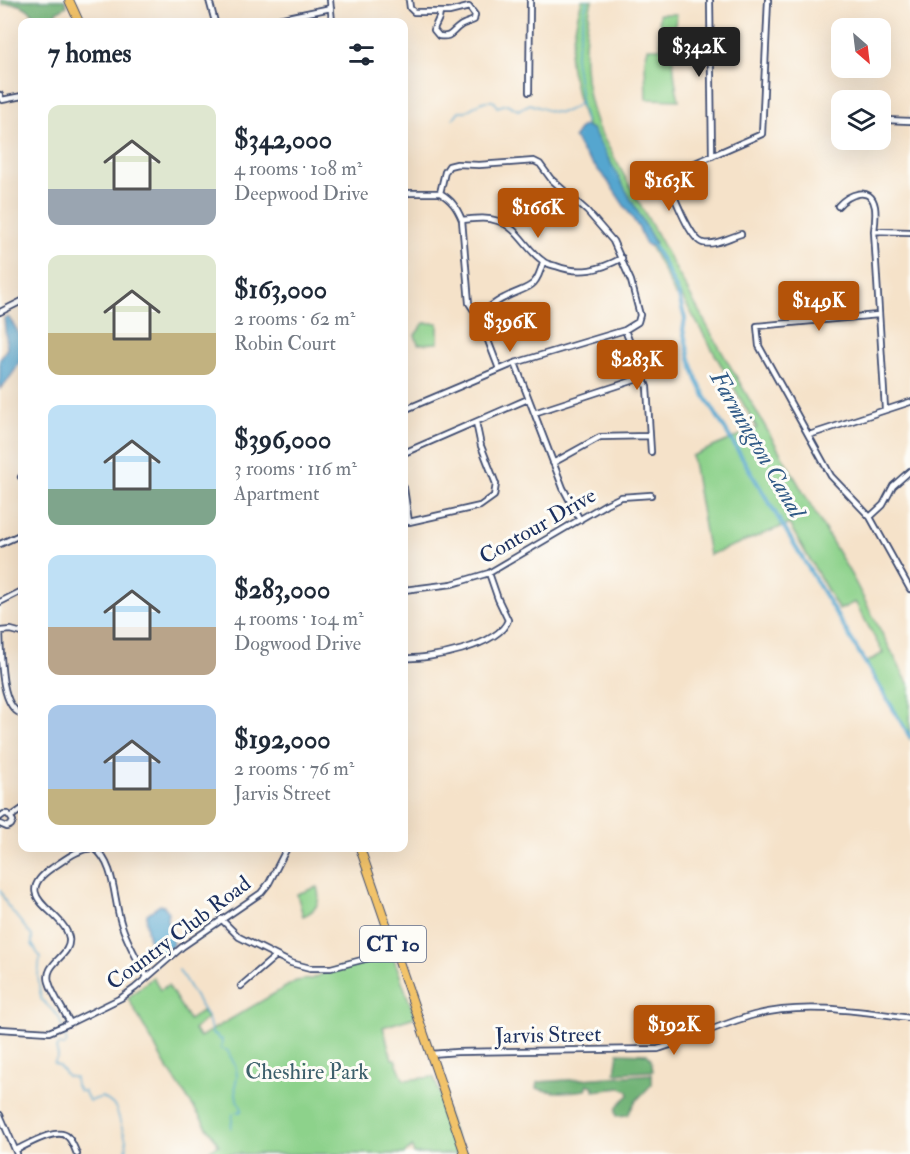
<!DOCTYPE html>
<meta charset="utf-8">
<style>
:root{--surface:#fff;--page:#f6f6f7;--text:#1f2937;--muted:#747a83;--accent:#b45309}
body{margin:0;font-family:"IM FELL Double Pica",serif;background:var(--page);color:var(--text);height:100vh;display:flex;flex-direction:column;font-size:22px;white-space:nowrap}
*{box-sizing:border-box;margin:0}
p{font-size:20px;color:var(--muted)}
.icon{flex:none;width:33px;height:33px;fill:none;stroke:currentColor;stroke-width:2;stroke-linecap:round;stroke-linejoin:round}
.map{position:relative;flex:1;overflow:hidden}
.details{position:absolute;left:18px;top:18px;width:390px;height:834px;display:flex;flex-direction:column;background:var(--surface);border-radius:12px;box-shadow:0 6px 24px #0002}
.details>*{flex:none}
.needle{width:39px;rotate:152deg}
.fabs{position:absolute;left:831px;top:18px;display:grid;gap:12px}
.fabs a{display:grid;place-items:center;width:60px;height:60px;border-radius:12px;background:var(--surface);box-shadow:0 6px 24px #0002;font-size:30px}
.price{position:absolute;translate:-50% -51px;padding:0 14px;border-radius:6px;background:var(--accent);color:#fff;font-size:20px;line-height:39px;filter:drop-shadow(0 2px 3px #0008)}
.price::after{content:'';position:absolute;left:50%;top:36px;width:18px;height:14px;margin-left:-9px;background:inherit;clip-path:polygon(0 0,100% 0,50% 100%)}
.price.current{background:#222;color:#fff}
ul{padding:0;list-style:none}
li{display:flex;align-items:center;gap:18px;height:150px;padding:0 30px}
li span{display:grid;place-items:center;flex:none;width:168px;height:120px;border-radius:12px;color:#555}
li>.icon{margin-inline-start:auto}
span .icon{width:72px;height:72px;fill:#fffc;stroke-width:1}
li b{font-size:26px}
h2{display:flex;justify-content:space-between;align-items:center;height:72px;padding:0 30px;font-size:26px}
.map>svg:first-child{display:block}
.green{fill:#8dd28b;stroke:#548074;stroke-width:1.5}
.forest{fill:#72b477;stroke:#46726a;stroke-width:1.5}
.water{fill:#54a6cf;stroke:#386a96;stroke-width:1.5}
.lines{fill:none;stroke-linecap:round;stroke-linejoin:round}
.stream{stroke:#54a6cf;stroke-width:1.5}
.canal{stroke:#54a6cf;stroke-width:4}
.minor-casing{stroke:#3c4a6e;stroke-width:8}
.highway-casing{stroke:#3c4a6e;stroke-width:10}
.minor{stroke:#fff;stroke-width:4.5}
.highway{stroke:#f2c36a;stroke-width:8}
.labels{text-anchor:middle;stroke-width:6;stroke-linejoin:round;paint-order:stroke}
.shield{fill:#fdfcf7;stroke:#5f6c8c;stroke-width:1.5}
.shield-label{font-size:21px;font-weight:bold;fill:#1b2f5e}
.street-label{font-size:22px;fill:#1b2f5e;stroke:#fdfcf7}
.park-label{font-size:22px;fill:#3d606c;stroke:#fdfcf7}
.water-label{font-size:24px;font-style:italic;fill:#2f5986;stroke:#fdfcf7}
</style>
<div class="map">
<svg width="910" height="1154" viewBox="0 0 910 1154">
<rect width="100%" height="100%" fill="#fdfcf7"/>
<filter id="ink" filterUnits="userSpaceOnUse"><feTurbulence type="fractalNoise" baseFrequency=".0167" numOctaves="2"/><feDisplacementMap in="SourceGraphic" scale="12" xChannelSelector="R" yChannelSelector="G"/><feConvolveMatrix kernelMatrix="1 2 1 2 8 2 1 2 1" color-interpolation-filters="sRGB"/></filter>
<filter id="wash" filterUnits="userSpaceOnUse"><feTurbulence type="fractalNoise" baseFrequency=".008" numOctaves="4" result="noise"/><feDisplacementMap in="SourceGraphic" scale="24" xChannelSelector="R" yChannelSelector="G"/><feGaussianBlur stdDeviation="1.35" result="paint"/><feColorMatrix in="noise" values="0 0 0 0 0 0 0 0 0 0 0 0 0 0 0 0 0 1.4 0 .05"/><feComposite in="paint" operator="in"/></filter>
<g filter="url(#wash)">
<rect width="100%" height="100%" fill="#f5e2c9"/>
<!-- green -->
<path class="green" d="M582,0H592C581,45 582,84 598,128L711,333L853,578L910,687V739L866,663L883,653L855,602L839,610L789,524L709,555L692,456L757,428L681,295H675C644,223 588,159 574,81C572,73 568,62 570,54C573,36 577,17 582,0Z
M659,14H677C671,40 672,73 679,100L646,99L645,59L648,48H661Z
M424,323H438V343L418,344L415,335Z
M317,887C322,902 316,911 303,916L297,894Z
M389,956H393L415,1017L383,1027L392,1059H395L404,1080L434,1077L461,1154H414L412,1147L404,1154H203L219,1145L166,1066L128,998L153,977L160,990L168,985L189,1020L202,1011L207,1018L194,1030L200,1037L296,981L311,979L331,970Z"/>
<!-- forest -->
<path class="forest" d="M1,0H65L67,6L56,12L59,18V22H40C30,9 20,0 2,5Z
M618,1053L647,1054L651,1059L653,1071L615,1073Z
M652,1074V1084L635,1102L628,1115L617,1116C613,1106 623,1101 629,1095L628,1091L621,1088L594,1091V1087L588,1084L586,1090C573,1092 549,1094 537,1088L538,1082Z"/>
<!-- water -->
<path class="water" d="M585,126L592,129L655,243L649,246L645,243L639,228L607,180L582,152L574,137L581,127Z
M8,317C33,347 23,364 0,389V360L7,348L4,318Z
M160,905L164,906L168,911L167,921L172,930L173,945L165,953C148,952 145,928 147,914Z"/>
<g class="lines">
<!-- stream -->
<path class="stream" d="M453,119L459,111H466C475,107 484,97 495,102L497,107L507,104L518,110L530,104C551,111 561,120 580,102
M585,126C586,114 578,104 580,92L575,58L587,0
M0,890L7,905L32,936V944L40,957L38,976L41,999L59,1017L67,1043L64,1046L58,1045L56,1048L58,1056L54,1063L59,1066L67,1076L75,1078L76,1086L80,1091H84L89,1101L102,1097C119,1107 116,1109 121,1125C125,1138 128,1140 126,1154
M179,970L208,1018L212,1034L217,1035L218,1039H222L221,1049L227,1050L236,1067L237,1077L235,1086L237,1100L242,1109L240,1112H236
M231,1128L233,1114"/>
<!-- canal -->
<path class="canal" d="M651,242L663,262L678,293L685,319L683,330L690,359L697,380L705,396L910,737"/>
</g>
</g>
<g filter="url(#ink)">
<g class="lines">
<!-- minor casing -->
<g class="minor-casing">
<path id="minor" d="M209,0L215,22
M330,0L332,22
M409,0L410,8L414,12H449L469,7L475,15L474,20C470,22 464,23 460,26C451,32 452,38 439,36L434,30C435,23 440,21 440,12
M710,0L712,156
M264,22L331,8
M529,92L530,0
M0,95L2,100L22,96
M886,120L910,121
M404,193H440
M440,193C452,200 457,208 462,220L469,303L473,309L480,314
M838,206C848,195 871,184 875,207C876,214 875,224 874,231L885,409
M462,220C474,219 486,217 498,221C519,228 526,250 543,261C546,264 552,265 556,266C580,275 600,270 622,258
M874,231L910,232
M741,234C730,237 714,246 703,243C690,240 674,195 668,182L670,174L762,134L768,0
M0,312L22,301
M480,314C488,309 495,302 504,298C528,285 535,292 543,262
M480,314L482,325L499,369
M878,315L757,326L759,346L831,476L870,517L910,589
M625,330L647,387L651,452
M515,363L563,488L580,520
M404,410L515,363L625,330L638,322L640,315L631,281L613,241L587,211L551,179L540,164L534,161L479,165L457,164L449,166L445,172L440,193
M534,413L644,377
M809,435L910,402
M404,453L528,399
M553,463L600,437L650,436
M21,477L22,476
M404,488L409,522L480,506L494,496L496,484L481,446L476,422
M870,517L883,505L893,486L910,471
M0,544L22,534
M404,590L452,584L489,573L606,504L621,497L651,495
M0,602L22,591
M22,633L11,630L0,631C1,655 0,708 22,714
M404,658C428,660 499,646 508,620L498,599L489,573
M12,816L22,809
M0,817L4,814H8L13,821L11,825L7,827L0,824
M94,848C116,864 113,901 122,926C128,944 138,961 147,977
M221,919L239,937L291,963L310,968H331L396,951
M241,986L276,956
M70,1023C64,1010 53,996 49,982C43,963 72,956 69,938C64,910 8,898 52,868C66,859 77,849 93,848
M0,1029L49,1032L70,1023L121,998L135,988L182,947L261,893L269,883L287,848
M431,1054L457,1052L658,1049C691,1039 721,1024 754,1015C804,1002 859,1011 910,1018
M0,1115L17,1154
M16,1150C27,1145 58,1126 68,1137C72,1141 75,1149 77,1154"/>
</g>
<!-- highway casing -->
<g class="highway-casing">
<path id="highway" d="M69,0L79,22
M360,848L465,1154"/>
</g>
<!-- minor -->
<use href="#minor" class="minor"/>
<!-- highway -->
<use href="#highway" class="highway"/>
</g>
</g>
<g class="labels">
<!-- shield labels -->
<rect class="shield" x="360" y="926" width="66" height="36" rx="4.5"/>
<g class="shield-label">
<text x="393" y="951">CT 10</text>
</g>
<!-- street labels -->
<g class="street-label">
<text transform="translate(537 525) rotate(-30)" y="8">Contour Drive</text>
<text transform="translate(178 932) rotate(-37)" y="8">Country Club Road</text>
<text transform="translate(548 1034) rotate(-1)" y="8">Jarvis Street</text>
</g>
<!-- park labels -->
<g class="park-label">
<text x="307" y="1079">Cheshire Park</text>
</g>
<!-- water labels -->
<g class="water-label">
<text transform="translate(758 444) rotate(60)" y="8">Farmington Canal</text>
</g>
</g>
</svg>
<div class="fabs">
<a><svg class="needle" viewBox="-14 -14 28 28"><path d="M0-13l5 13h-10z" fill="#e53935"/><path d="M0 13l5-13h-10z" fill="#747a83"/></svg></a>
<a><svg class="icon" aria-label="layers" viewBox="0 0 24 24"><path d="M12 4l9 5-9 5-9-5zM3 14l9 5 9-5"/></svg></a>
</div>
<b class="price current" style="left:699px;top:78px">$342K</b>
<b class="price" style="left:669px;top:212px">$163K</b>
<b class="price" style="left:538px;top:239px">$166K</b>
<b class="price" style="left:819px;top:332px">$149K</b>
<b class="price" style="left:510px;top:353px">$396K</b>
<b class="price" style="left:637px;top:391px">$283K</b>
<b class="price" style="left:674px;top:1056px">$192K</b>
<section class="details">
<h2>7 homes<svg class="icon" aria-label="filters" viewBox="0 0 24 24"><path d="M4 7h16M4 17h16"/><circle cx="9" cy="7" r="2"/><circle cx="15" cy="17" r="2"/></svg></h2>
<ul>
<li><span style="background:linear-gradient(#dfe7d0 70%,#9aa5b1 0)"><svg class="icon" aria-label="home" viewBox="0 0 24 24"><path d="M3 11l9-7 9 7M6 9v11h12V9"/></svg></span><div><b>$342,000</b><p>4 rooms · 108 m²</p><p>Deepwood Drive</p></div></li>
<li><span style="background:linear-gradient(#dfe7d0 65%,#c2b280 0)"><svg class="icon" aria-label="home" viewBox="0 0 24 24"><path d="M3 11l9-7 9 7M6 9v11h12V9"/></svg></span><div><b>$163,000</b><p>2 rooms · 62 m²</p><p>Robin Court</p></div></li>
<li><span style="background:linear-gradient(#bfe0f5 70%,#7fa58c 0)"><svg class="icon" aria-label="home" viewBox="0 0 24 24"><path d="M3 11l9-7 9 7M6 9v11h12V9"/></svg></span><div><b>$396,000</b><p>3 rooms · 116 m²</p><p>Apartment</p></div></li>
<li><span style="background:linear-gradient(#bfe0f5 60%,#b9a48a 0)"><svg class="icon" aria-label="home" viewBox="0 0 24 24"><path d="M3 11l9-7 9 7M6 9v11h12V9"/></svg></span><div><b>$283,000</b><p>4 rooms · 104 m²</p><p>Dogwood Drive</p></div></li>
<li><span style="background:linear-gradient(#a9c7e8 70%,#c2b280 0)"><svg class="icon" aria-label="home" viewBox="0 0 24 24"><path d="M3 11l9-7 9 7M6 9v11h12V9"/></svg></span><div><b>$192,000</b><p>2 rooms · 76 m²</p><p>Jarvis Street</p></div></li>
</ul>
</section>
</div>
